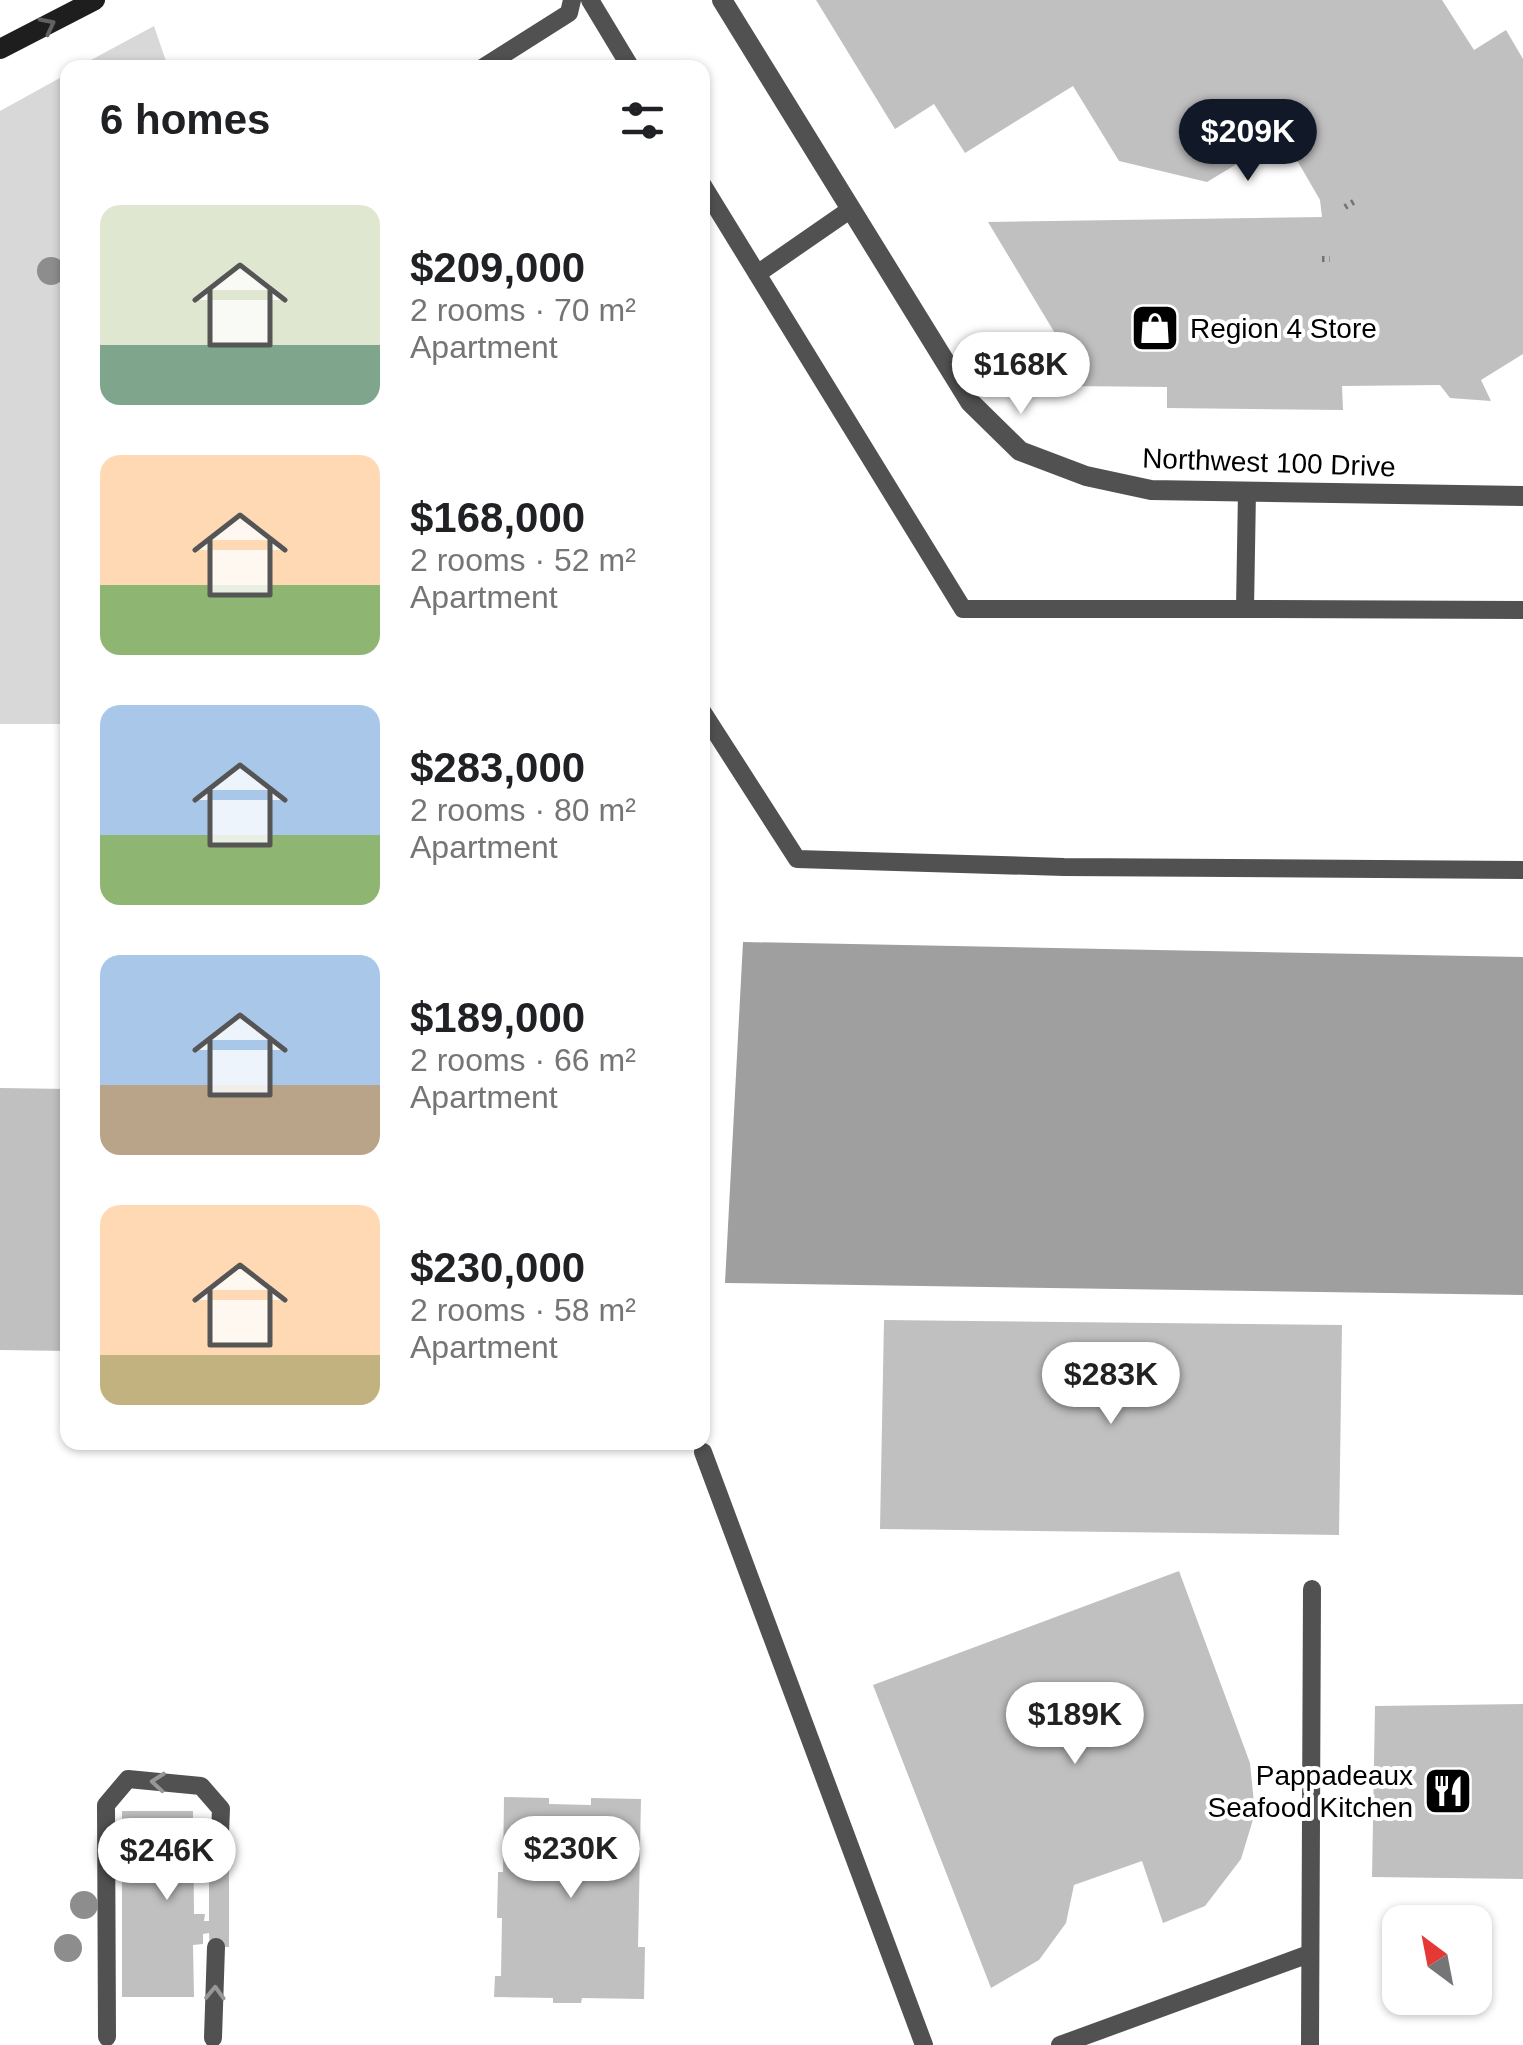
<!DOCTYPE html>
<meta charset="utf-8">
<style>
:root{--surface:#fff;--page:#f6f6f6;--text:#202124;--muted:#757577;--accent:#111827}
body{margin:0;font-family:Arial,sans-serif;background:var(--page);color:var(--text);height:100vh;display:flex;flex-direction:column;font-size:38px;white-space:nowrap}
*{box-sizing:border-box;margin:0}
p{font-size:32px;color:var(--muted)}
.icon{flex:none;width:55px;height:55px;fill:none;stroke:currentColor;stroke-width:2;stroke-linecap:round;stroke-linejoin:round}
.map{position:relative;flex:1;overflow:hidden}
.sheet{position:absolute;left:60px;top:60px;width:650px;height:1390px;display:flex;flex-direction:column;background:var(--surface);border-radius:20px;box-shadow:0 2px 8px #0004}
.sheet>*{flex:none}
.needle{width:65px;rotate:328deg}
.fabs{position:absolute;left:1382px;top:1905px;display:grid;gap:20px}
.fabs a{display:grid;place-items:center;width:110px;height:110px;border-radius:20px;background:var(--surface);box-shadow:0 2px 8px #0004;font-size:50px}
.price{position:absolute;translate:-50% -85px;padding:0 22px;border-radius:35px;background:#fff;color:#222;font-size:32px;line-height:65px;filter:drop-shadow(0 2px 5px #0008)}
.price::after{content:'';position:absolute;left:50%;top:60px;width:30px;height:22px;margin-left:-15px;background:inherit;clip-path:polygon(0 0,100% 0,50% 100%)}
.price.active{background:var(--accent);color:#fff}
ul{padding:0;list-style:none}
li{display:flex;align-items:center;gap:30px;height:250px;padding:0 40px}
li span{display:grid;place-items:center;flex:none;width:280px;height:200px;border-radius:20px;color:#555}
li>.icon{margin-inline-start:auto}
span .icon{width:120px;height:120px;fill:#fffc;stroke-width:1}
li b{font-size:42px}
h2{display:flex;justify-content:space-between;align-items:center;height:120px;padding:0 40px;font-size:42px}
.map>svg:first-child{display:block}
.green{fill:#d8d8d8}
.water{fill:#9f9f9f}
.building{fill:#c0c0c0}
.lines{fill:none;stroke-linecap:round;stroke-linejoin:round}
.path{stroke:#737373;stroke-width:6;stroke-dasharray:2.5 5;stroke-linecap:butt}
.service{stroke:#515151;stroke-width:18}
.minor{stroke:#515151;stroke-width:20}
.secondary{stroke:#1e1e1e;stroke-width:20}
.tree{fill:#8d8d8d}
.oneway{stroke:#626262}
.oneway2{stroke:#979797}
.labels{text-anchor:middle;stroke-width:8;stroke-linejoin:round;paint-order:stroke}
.poi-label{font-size:28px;fill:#000;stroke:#fff;text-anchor:start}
.street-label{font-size:28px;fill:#000;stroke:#fff}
</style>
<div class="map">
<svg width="1523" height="2045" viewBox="0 0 1523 2045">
<rect width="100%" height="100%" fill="#fff"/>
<!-- green -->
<path class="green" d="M154,26L168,67H78Z
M67,74V724H0V111Z"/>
<!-- water -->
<path class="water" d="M743,942L1523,957V1295L725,1283Z"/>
<!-- building -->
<path class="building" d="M816,0H1442L1474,50L1506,30L1523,59V354L1481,380L1491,401L1450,398L1440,385L1342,386L1343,410L1167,408V387L1068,386V355L988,222L1322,217L1320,200L1283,136L1207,182L1119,161L1073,86L965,153L934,104L895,129Z
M0,1088L68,1089V1351L0,1350Z
M884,1320L1342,1325L1339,1535L880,1529Z
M1179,1571L1250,1763L1255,1813L1241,1859L1205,1906L1163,1923L1142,1861L1074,1885L1066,1923L1039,1960L991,1988L873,1685Z
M1523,1704V1879L1372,1877L1375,1706Z
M504,1797L549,1798V1804L591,1805V1798L641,1799L638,1947H645L644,1999L582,1998L581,2003H553V1998L494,1997L495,1976H501L502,1918H497L498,1872H503Z
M122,1811H193L194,1914H205L204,1921H209V1833H229V1947H210L209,1933L203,1934V1944L193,1945L194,1997H122Z"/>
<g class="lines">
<!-- path -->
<path class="path" d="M1345,207L1355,201
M1322,259H1330"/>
<!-- service -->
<path class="service" d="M590,0L631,68
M482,68L569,13L572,0
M702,184L963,609H1245
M757,274L851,209
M1247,491L1245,609L1523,610
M702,711L797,859L1064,867L1523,870
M703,1452L924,2045
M107,2037L106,1805L128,1779L201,1786L221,1809L220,1833
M213,2038L216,1947
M1060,2045L1309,1954
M1310,2045L1312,1589"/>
<!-- minor -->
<path class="minor" d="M722,0L970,402L1020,451L1086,476L1151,490L1523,496"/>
<!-- secondary -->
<path class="secondary" d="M0,49L95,0"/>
</g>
<!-- trees -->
<g class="tree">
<circle cx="51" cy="271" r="14"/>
<circle cx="84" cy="1905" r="14"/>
<circle cx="68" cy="1948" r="14"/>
</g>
<!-- one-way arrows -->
<defs><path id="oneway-chevron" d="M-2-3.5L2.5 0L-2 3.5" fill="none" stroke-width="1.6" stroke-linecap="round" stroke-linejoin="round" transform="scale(2.5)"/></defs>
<use class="oneway" href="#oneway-chevron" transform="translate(48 25) rotate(-27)"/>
<g class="oneway2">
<use href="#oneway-chevron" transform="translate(158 1782) rotate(-175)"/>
<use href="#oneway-chevron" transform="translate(215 1993) rotate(-88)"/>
</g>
<!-- icons -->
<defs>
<g id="shop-square" transform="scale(2.5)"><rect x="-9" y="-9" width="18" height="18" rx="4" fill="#000" stroke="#fff"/><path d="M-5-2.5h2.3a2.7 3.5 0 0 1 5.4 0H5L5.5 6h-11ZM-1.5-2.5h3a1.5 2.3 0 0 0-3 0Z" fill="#fff"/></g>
<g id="restaurant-square" transform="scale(2.5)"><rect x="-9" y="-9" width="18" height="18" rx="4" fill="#000" stroke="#fff"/><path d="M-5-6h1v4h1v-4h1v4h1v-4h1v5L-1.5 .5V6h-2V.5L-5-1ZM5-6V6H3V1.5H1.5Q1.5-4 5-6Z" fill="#fff"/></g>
</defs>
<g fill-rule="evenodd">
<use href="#shop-square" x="1155" y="328"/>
<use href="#restaurant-square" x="1448" y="1791"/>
</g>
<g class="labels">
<!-- poi labels -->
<g class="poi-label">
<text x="1190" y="338">Region 4 Store</text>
<text x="1413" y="1785" text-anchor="end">Pappadeaux<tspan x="1413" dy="32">Seafood Kitchen</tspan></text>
</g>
<!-- street labels -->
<g class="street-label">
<text transform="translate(1269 462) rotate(2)" y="10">Northwest 100 Drive</text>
</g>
</g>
</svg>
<div class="fabs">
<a><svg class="needle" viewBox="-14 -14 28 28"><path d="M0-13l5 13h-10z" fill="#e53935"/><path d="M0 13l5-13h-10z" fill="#757577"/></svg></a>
</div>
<b class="price active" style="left:1248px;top:184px">$209K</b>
<b class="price" style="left:1021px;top:417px">$168K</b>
<b class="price" style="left:1111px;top:1427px">$283K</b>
<b class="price" style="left:1075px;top:1767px">$189K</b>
<b class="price" style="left:571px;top:1901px">$230K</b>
<b class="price" style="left:167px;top:1903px">$246K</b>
<section class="sheet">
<h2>6 homes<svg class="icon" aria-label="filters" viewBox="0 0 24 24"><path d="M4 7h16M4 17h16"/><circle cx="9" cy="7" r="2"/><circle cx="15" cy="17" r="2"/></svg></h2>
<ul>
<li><span style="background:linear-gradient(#dfe7d0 70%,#7fa58c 0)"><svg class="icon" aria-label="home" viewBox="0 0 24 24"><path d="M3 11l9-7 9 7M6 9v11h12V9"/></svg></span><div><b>$209,000</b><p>2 rooms · 70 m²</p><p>Apartment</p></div></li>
<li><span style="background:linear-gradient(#ffd9b3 65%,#8fb573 0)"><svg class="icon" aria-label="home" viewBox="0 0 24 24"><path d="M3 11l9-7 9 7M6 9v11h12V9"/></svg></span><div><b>$168,000</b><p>2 rooms · 52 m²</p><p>Apartment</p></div></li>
<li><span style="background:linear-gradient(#a9c7e8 65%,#8fb573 0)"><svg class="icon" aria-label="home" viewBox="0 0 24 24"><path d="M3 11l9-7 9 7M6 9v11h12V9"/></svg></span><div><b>$283,000</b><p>2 rooms · 80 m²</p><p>Apartment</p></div></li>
<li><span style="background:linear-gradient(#a9c7e8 65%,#b9a48a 0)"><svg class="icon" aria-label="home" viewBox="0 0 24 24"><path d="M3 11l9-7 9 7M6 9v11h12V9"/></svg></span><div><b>$189,000</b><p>2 rooms · 66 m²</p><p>Apartment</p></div></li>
<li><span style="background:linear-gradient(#ffd9b3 75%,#c2b280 0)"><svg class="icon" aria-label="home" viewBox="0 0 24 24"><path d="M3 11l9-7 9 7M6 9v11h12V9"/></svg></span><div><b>$230,000</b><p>2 rooms · 58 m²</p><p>Apartment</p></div></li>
</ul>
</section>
</div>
